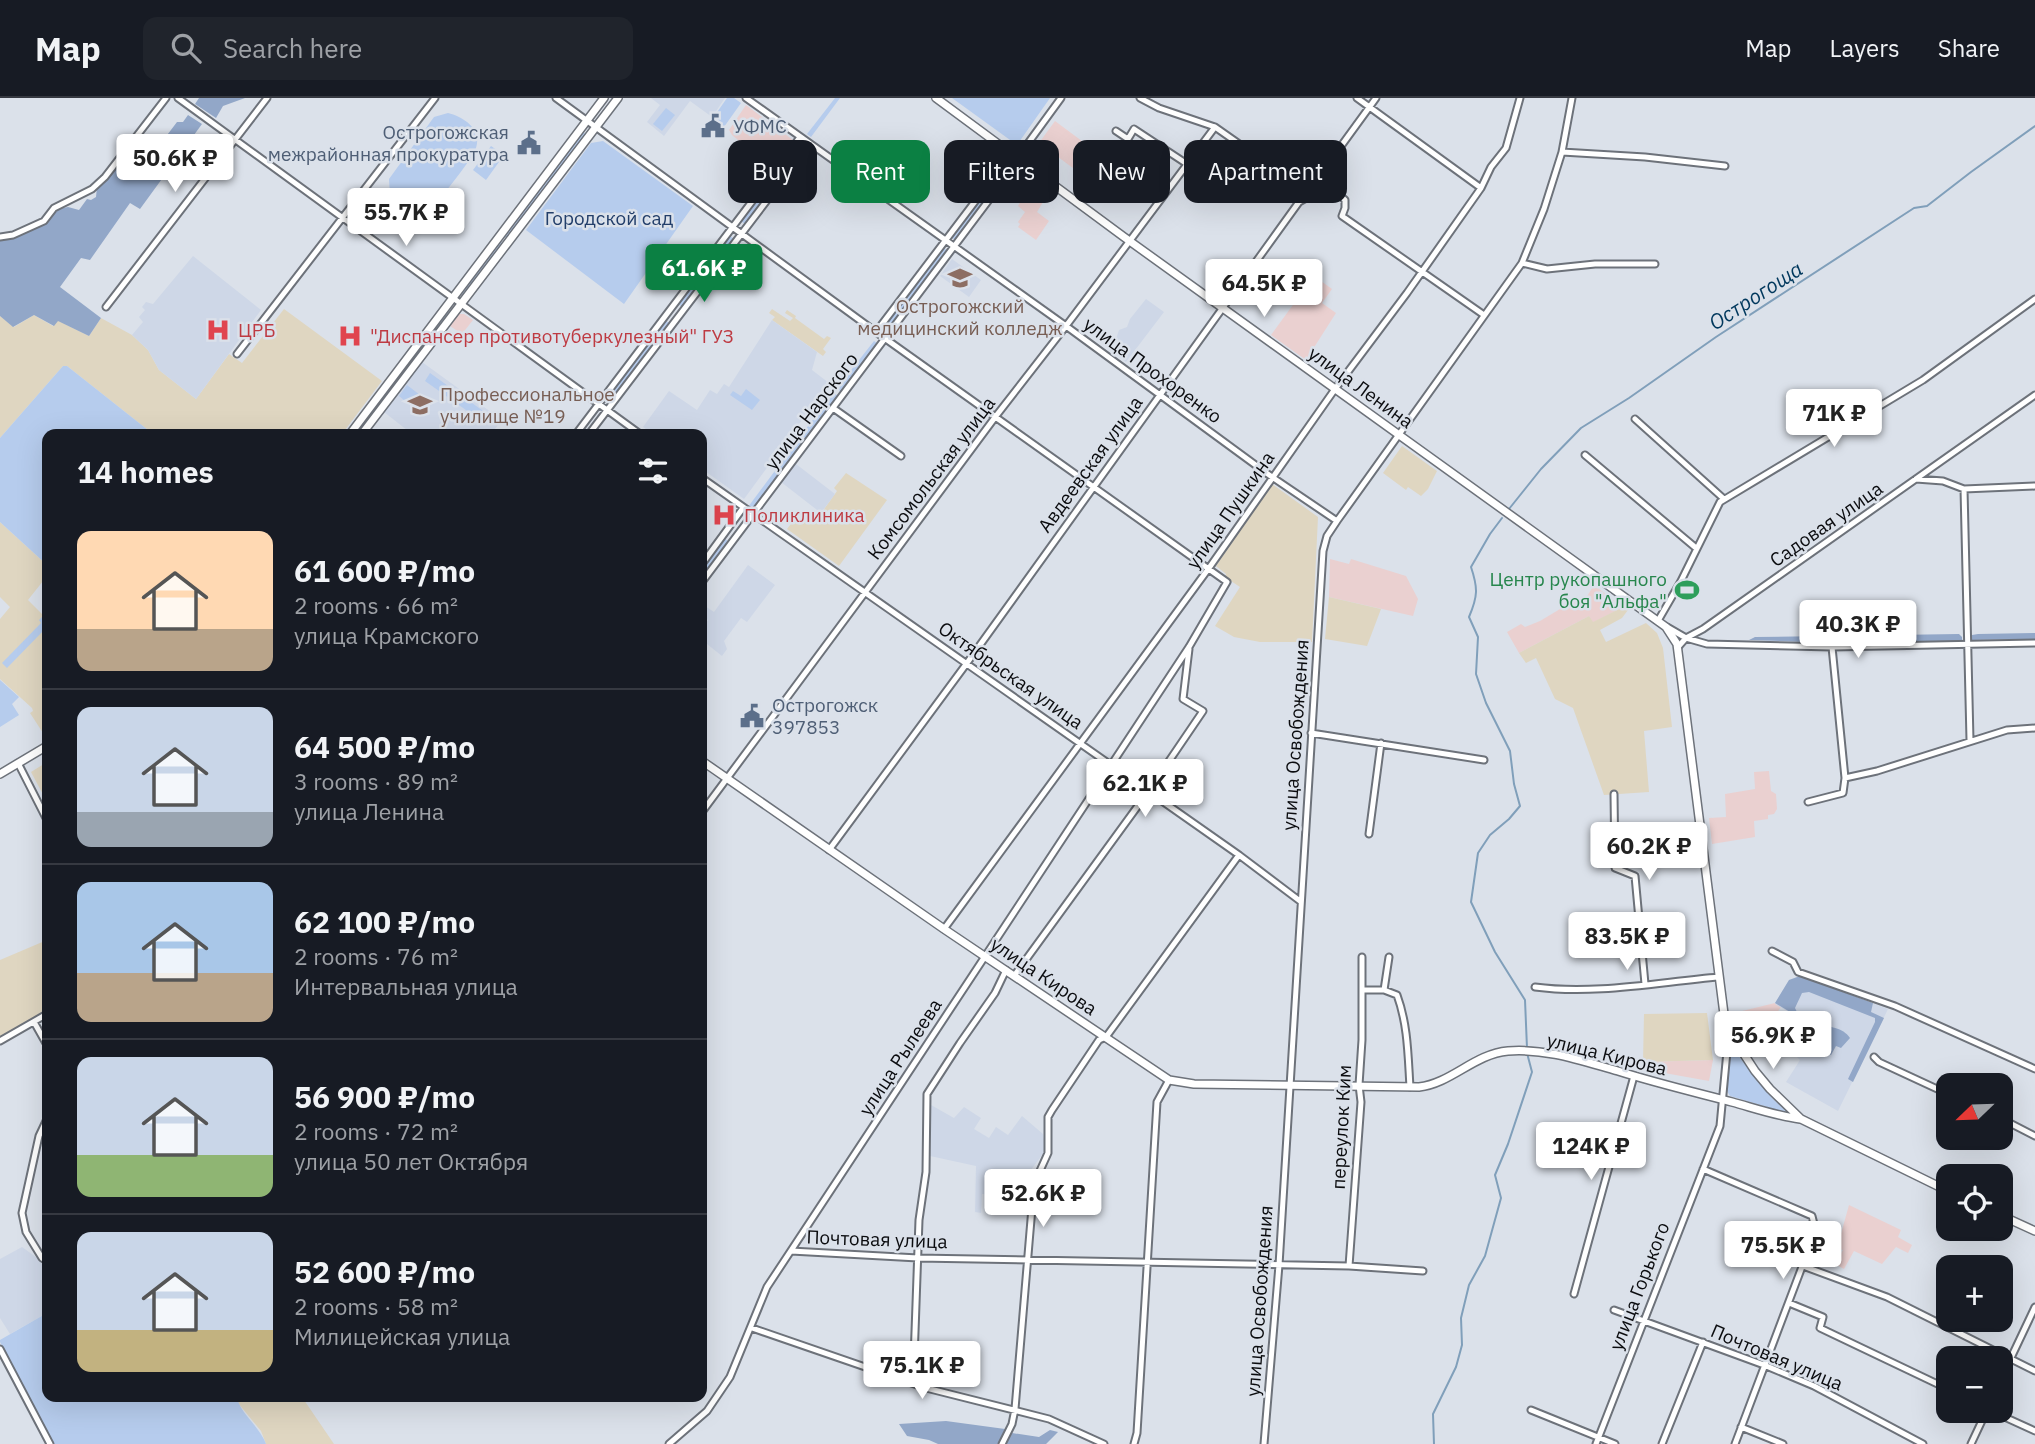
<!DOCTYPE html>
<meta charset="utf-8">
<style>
:root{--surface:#171b24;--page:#20242c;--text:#f1f3f6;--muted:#9ea1a6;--line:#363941;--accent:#0b8043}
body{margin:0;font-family:"IBM Plex Sans",sans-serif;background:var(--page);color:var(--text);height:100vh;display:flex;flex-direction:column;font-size:26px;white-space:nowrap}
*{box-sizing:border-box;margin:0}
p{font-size:23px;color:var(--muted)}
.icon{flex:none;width:38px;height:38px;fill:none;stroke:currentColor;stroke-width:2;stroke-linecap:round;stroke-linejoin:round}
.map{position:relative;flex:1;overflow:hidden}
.details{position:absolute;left:42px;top:331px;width:665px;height:973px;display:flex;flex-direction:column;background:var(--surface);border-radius:14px;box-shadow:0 7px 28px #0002}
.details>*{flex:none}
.guide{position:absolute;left:728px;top:42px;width:665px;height:63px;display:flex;gap:14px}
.needle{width:46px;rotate:247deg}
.buttons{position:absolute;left:1936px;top:975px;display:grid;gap:14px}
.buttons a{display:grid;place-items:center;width:77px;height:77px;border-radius:14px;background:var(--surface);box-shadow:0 7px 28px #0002;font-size:35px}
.price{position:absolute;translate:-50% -60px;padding:0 16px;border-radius:7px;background:#fff;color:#222;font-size:23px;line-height:46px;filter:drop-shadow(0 2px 4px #0008)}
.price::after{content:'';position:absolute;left:50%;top:42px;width:21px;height:16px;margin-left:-10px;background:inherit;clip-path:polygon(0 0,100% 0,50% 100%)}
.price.on{background:var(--accent);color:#fff}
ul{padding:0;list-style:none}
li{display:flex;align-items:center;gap:21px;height:175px;padding:0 35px}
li+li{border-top:2px solid var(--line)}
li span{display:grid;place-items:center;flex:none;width:196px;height:140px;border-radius:14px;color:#555}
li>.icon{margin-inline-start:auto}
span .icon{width:84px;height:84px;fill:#fffc;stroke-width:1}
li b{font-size:30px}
h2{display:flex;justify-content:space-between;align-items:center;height:84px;padding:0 35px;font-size:30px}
.pill{padding:0 24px;border-radius:14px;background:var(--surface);box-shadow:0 7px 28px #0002;font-size:24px;line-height:63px}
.pill.on{background:var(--accent);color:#fff}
header{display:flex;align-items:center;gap:42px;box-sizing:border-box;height:98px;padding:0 35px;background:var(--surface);border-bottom:2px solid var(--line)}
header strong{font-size:33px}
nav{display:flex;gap:38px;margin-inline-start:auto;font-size:24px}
.search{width:490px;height:63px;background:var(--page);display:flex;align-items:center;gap:18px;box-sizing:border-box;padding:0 24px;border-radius:14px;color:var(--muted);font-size:26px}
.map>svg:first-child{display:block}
.commercial{fill:#ead0d0}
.industrial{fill:#dfd6c1}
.built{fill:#ced7e7}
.green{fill:#b6cced}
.forest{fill:#92a7c8}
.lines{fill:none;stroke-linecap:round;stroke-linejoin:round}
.stream{stroke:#809fba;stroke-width:2}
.minor-casing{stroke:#6d727a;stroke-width:9}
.major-casing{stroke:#6d727a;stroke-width:10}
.minor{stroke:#fff;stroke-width:5}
.major{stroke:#fff;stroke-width:7}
.labels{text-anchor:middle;stroke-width:5;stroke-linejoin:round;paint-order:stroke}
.service-label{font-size:19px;fill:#4e5e75;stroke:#dbe1ea;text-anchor:start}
.park-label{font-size:19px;fill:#223e6a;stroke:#dbe1ea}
.education-label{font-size:19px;fill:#785e54;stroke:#dbe1ea}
.health-label{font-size:19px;fill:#be3a42;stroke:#dbe1ea;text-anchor:start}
.street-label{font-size:19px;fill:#0b0c0f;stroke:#dbe1ea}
.leisure-label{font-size:19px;fill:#27864d;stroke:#dbe1ea;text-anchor:end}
.water-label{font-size:21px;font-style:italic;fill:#01385d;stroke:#dbe1ea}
</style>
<header>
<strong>Map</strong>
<div class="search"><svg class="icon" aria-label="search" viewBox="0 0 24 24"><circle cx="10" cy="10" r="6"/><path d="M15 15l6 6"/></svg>Search here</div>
<nav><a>Map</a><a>Layers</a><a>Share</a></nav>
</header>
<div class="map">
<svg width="2035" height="1346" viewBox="0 0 2035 1346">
<rect width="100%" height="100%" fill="#dbe1ea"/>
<!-- commercial -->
<path class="commercial" d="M746,7L793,42L759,88L739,73L738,60L735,57L743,46L732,37L729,32Z
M1055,23L1094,52L1079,72L1077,73L1039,45Z
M1032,82L1049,94L1037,114L1049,123L1036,142L1018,129L1020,126L1018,124L1025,114L1018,108Z
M1314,178L1332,191L1322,205L1336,215L1306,262L1271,237Z
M459,216H464L473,222L462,236L450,228Z
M1330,461L1349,466L1351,461L1406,478L1418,501L1413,518L1329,499Z
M1594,487L1623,509L1592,525L1589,518L1519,555L1507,534L1521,526L1525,529L1540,523L1575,502L1578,506L1586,500Z
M1769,673L1771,693L1776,696L1777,711L1774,716L1768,717V721L1754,723L1755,739L1712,746L1709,720L1726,719L1725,696L1755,691L1754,674Z
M1775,905L1781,909L1757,943L1744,934L1736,922L1734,915Z
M1713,962L1709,983L1642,971L1643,964Z
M1849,1107L1901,1132L1898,1139L1912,1147L1908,1155L1896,1149L1882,1166L1854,1153L1844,1171L1835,1166L1843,1152L1837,1150Z"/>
<!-- industrial -->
<path class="industrial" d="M284,211L382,283L342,336H153L67,268H63L0,340V218L14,229L34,217L53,228L57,222L89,238L101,220L132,237L148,252L159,272L196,301L229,256L242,265Z
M772,211L790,223L793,220L785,215L787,212L796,218L795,220L824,241L827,238L831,240L823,251L826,254L823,258L772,222L775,219L769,215Z
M1402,348L1437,373L1428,391L1421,398L1408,389L1406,392L1383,375Z
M846,375L887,402L839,468L787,431L797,418L804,423L809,416L817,421L837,393L834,390Z
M1272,386L1318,419L1312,544H1260L1234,539L1215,528L1240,489L1225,479L1226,476L1216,468Z
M0,424L47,467V478L28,502L47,521V633L43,635L30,615L33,613L32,610L0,581V521L10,509L0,499Z
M1329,499L1381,511L1367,548L1325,541Z
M1623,509L1628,512L1622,520L1600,532L1606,544L1646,525L1657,535L1663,550L1672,629L1644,633L1649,694L1604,697L1573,610L1555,601L1536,560L1526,565L1519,555L1589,518L1593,524Z
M47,664V704L31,674Z
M47,842V912L0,940V862Z
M1707,915L1713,962L1643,964L1644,916Z
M237,1299H302L334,1346H266L261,1333L238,1305Z"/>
<!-- built -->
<path class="built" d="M651,0H725L712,19L690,3L664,38L647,24L660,7Z
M193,158L261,212L196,301L159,272L148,252L132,237L143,224L139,219L145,212L142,209L146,204L153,206Z
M952,161L981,182L969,199L940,178Z
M1146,201L1164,214L1126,264L1109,251L1116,241L1119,232L1127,229L1130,221Z
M772,222L817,254L812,272L829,285L744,401L702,371V336H653L643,329L669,293L697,312L710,292L717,296L724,286L729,289Z
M422,264L502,322L491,336H412L384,314Z
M796,366L835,396L821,415L781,384Z
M748,467L775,487L747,524L741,520L724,543L727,551L722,558L702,542V531L708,522L702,517V506L714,514Z
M1800,878L1888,911L1838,1013L1786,984L1800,962L1795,957L1813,928L1775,906L1789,882Z
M931,1007L954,1020L964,1009L981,1020L974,1031L989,1040L996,1029L1008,1037L1022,1018L1043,1036L1046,1052L1021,1085L1020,1099L982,1096L981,1115L975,1114L976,1068L930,1058Z
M22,1149L47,1167V1215L10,1236L0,1220V1161Z"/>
<!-- green -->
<path class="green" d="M727,0H734L741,5L724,29L713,20Z
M835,0H840L811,39L807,36Z
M952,0H1050L1017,47Z
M666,10L675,17L662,33L653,26Z
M448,15C464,19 482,31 476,50C472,62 442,98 432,110L426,115L405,113L390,97L389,81L434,19Z
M583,34L587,37L508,141L504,138Z
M603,43L693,108L624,206L526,132L591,45Z
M491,48L504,57L486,82L473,72Z
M1008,64L1012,67L955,142L951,139Z
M772,82L776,84L745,126L741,123Z
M730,138L734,141L682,209L678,206Z
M500,143L504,147L464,199L460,195Z
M942,149L948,153L887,235L882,231Z
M446,213L450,216L359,336H354Z
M665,222L669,225L610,304L606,301Z
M874,243L878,246L841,294L837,290Z
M63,268H67L153,336H47V467L0,424V340Z
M430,275L486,315L480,322L425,283Z
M407,287L420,297L411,308L399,298Z
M746,291L760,302L752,312L730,297L733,293L741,298Z
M834,295L838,298L805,340L801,337Z
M797,343L801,346L752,412L748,409Z
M724,440L729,444L702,480V470Z
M47,514V529L7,570L2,565L41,525L39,522Z
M0,582L19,599L12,606L19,617L0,629Z
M1737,956L1772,1000L1788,1015L1730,998L1727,993L1730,957Z
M47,1215V1298L237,1299C239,1314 260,1329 266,1346H54L0,1244V1242Z"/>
<!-- forest -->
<path class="forest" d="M199,0H245L223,8L216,20L195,6Z
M188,17L202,26L140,111L130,105L90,162L81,160L60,189L101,220L89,238L58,223L54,228L34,217L13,229L0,218V141L29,133L46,124L58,111L68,109L79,112L87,101L91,102L96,99L97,89L107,81L139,41L155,53L177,24H183Z
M2035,535V541L1971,542L1972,537L1978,536Z
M1959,536L1962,539V543L1833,545L1749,542L1755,539Z
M1800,878L1873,905L1871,914L1884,920L1853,984L1848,981L1875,924V920L1809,894L1802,895L1795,910L1800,920L1775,905L1789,882Z
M1817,926C1829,929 1843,929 1850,940L1841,950L1836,948L1831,957L1824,953L1812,952L1811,937Z
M946,1323L1005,1331L998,1346H938L929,1342L907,1338L899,1326Z
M1050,1332L1058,1334L1046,1346H1006L1012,1335L1039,1339Z"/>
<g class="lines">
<!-- stream -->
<path class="stream" d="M1509,411L1541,371L1581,330L1629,300L1716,239L1914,110L1927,108L1971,74L2035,28
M1502,420L1490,436L1471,469C1478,490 1478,498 1469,519L1478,539L1476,576L1486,605L1510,653L1514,686L1520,708L1509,721L1490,737L1478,755L1471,804L1495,854L1525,902L1527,950
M1434,1346L1433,1316L1456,1269L1462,1247L1461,1220L1469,1187L1485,1158L1501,1100L1495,1077L1508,1046L1532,974L1527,955"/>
<!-- minor casing -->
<g class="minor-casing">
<path id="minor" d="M178,0L640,336
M556,0L876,234L1227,484L1189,549L767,1189L730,1279L707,1313L669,1346
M746,0L1066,228L1272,379L1337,423
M1140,0L1159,10L1215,29L1302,90C1321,87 1331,88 1345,102V110L1342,118L1484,217
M1357,0L1481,90
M1116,33L1128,41L1134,31L1187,66
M1562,54L1645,59L1725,68
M780,67L800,39
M789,75L810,46
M1299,104L1308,99L1312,89
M0,139L13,137L44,123L54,110L92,91L105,79L166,0
M1522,165L1547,171L1595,166H1655
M106,209L267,0
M876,234L1008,60L1018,59
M237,256L435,0
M833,310L901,358
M1635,321L1724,401
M576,336L772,77L781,84L589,336
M1585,357L1696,450
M702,380L1239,757L1300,803
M1916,381L1943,383L1964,391L2035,388
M1964,391L1970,642
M702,466L743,410
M702,484L1016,66L1018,59L1061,0
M1659,521L1681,483L1720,404L1923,282L2035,201
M1667,529L1686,540L1707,546L1832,549L2035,545
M1678,549L1686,540L1703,531L2035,297
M1832,549L1845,680L1877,673L2007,632L2035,630
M1311,635L1484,662
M18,665L47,722
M1614,696L1615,770L1635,778L1645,886
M1808,704L1843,695L1845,680
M702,714L996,318L1066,228L1215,29
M1369,736L1381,645
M829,752L967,565L1299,104L1303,95L1312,88L1376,0
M944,831L1209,470L1335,291L1407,195L1481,90L1491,69L1506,50L1520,0
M1772,853L1793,864L1798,874L1895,908L2035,971
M1014,878L1148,694L1203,613L1183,601L1189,551
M1535,889C1595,897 1659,884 1719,879
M1362,892H1384L1397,897C1408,927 1408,958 1410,989
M1384,892L1389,859
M34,924L47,947
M0,943L47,916
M1874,959L1879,964L1948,996
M2000,1020L2035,1038
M47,1021L39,1038L22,1115L26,1134L42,1160L47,1163
M1703,1071L1812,1118L1815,1130L1811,1145L1735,1346
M791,1153L918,1160L1349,1168L1423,1173
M1349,1168L1361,1004L1359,987L1362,942V859
M1803,1168L1887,1199L2035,1273
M1574,1196L1634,978
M1789,1205L1823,1219L1820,1230L1948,1291
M1614,1212L1764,1267L1814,1288L1923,1346
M752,1230L926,1290L1049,1321L1104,1346
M0,1251L50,1346
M904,1282L914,1262L919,1122L926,1074L927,996L960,945L995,895L1006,872
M2000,1283L2035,1209
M1531,1312L1615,1346
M1989,1312L2035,1333
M1741,1329L1783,1346
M1002,1346L1012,1326L1015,1311L1034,1086L1048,1055V1019L1052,1012L1099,942L1106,939L1239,757
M1134,1346L1137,1335L1157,1004L1169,982
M1264,1346L1279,1167L1323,453L1327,438L1337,423L1522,165L1544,111L1562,54L1572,0
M1596,1346L1720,1028L1729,932
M1662,1346L1703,1244
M1971,1346L1987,1312"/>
</g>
<!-- major casing -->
<g class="major-casing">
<path id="major" d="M936,0L1124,139L1666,529L1677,546L1724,916L1734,941L1755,973L1770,991L1801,1021L1948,1093
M350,336L604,0
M362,336L618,0
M702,663L944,831L1169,982L1194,986L1419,989C1452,985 1474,956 1508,953C1546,950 1582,963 1618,973C1656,985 1694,994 1732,1004C1754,1010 1777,1018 1800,1021
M0,676L47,648
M2000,1117L2035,1133"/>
</g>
<!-- minor -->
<use href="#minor" class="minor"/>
<!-- major -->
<use href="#major" class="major"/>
</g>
<!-- icons -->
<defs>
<g id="civic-bare" transform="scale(1.89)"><path d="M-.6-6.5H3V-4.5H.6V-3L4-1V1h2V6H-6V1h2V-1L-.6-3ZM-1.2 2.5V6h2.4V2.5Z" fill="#5c6f8a" stroke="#dbe1ea" stroke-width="2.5" paint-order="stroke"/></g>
<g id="university-bare" transform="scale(1.89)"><path d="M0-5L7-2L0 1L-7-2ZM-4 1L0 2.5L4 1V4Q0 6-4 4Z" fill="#8d6e63" stroke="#dbe1ea" stroke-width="2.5" paint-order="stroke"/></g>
<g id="hospital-bare" transform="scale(1.89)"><path d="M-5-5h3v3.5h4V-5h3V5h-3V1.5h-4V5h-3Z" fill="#e0444e" stroke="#dbe1ea" stroke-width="2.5" paint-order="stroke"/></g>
<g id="stadium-bare" transform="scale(1.89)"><path d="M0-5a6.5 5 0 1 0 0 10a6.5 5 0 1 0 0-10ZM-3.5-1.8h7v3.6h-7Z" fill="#2e9e5b" stroke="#dbe1ea" stroke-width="2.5" paint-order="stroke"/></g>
</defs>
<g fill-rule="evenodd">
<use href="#civic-bare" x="713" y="28"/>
<use href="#civic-bare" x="529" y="45"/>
<use href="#university-bare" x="960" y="180"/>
<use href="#hospital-bare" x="218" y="232"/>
<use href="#hospital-bare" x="350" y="238"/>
<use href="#university-bare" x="420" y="307"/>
<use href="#hospital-bare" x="724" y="417"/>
<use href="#stadium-bare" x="1687" y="492"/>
<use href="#civic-bare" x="752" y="618"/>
</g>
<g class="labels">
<!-- service labels -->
<g class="service-label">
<text x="733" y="35">УФМС</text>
<text x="509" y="41" text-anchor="end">Острогожская<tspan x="509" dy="22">межрайонная прокуратура</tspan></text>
<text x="772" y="614">Острогожск<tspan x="772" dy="22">397853</tspan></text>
</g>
<!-- park labels -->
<g class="park-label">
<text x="609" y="127">Городской сад</text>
</g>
<!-- education labels -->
<g class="education-label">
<text x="960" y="215">Острогожский<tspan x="960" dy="22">медицинский колледж</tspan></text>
<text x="440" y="303" text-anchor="start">Профессиональное<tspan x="440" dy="22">училище №19</tspan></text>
</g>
<!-- health labels -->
<g class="health-label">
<text x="238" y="239">ЦРБ</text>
<text x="370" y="245">"Диспансер противотуберкулезный" ГУЗ</text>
<text x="744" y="424">Поликлиника</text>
</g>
<!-- street labels -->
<g class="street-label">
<text transform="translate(1153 272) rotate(36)" y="7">улица Прохоренко</text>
<text transform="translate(1361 289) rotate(36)" y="7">улица Ленина</text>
<text transform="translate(811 313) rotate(-53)" y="7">улица Нарского</text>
<text transform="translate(1090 366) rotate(-54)" y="7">Авдеевская улица</text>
<text transform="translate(931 380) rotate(-53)" y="7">Комсомольская улица</text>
<text transform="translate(1230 412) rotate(-55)" y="7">улица Пушкина</text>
<text transform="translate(1826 426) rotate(-35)" y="7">Садовая улица</text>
<text transform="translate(1011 577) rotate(35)" y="7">Октябрьская улица</text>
<text transform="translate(1295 637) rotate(-86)" y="7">улица Освобождения</text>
<text transform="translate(1044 878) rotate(34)" y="7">улица Кирова</text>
<text transform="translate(1607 956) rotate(14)" y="7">улица Кирова</text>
<text transform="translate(900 959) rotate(-57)" y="7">улица Рылеева</text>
<text transform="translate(1341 1029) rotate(-87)" y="7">переулок Ким</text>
<text transform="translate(877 1141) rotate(2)" y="7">Почтовая улица</text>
<text transform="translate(1639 1188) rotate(-69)" y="7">улица Горького</text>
<text transform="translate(1259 1203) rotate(-86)" y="7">улица Освобождения</text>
<text transform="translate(1777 1259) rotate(23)" y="7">Почтовая улица</text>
</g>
<!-- leisure labels -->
<g class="leisure-label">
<text x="1667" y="488">Центр рукопашного<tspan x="1667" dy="22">боя "Альфа"</tspan></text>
</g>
<!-- water labels -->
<g class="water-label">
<text transform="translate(1756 198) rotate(-33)" y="7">Острогоща</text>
</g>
</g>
</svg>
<div class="buttons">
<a><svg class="needle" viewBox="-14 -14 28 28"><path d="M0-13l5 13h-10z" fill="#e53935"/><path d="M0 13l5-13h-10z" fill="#9ea1a6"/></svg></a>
<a><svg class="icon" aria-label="locate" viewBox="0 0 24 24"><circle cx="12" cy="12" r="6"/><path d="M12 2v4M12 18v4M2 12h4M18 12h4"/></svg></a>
<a>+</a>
<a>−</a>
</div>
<b class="price" style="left:175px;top:96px">50.6K ₽</b>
<b class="price" style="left:406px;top:150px">55.7K ₽</b>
<b class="price on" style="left:704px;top:206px">61.6K ₽</b>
<b class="price" style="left:1264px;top:221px">64.5K ₽</b>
<b class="price" style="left:1834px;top:351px">71K ₽</b>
<b class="price" style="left:1858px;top:562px">40.3K ₽</b>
<b class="price" style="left:1145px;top:721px">62.1K ₽</b>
<b class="price" style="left:1649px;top:784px">60.2K ₽</b>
<b class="price" style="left:1627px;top:874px">83.5K ₽</b>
<b class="price" style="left:1773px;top:973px">56.9K ₽</b>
<b class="price" style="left:1591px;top:1084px">124K ₽</b>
<b class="price" style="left:1043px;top:1131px">52.6K ₽</b>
<b class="price" style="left:1783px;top:1183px">75.5K ₽</b>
<b class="price" style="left:922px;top:1303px">75.1K ₽</b>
<div class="guide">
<a class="pill">Buy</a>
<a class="pill on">Rent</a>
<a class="pill">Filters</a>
<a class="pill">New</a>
<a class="pill">Apartment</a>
</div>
<section class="details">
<h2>14 homes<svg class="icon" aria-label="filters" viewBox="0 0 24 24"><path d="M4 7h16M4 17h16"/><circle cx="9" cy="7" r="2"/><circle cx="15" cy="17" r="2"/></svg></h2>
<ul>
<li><span style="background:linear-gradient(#ffd9b3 70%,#b9a48a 0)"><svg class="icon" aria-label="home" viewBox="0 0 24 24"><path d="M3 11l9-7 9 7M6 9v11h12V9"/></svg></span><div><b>61 600 ₽/mo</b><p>2 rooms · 66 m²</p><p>улица Крамского</p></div></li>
<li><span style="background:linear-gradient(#c9d6e8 75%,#9aa5b1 0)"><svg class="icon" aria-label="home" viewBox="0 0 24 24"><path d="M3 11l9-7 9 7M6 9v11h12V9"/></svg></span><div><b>64 500 ₽/mo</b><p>3 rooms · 89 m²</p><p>улица Ленина</p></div></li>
<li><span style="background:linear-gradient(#a9c7e8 65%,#b9a48a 0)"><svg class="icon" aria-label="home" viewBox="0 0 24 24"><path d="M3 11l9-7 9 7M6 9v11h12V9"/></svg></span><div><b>62 100 ₽/mo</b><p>2 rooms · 76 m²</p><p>Интервальная улица</p></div></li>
<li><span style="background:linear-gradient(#c9d6e8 70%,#8fb573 0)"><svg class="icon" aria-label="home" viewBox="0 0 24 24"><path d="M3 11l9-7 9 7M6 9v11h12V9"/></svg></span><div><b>56 900 ₽/mo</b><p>2 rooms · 72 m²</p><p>улица 50 лет Октября</p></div></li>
<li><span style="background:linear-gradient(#c9d6e8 70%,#c2b280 0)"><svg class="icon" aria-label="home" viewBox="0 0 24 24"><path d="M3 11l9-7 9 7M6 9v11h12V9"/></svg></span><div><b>52 600 ₽/mo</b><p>2 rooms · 58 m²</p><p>Милицейская улица</p></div></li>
</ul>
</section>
</div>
